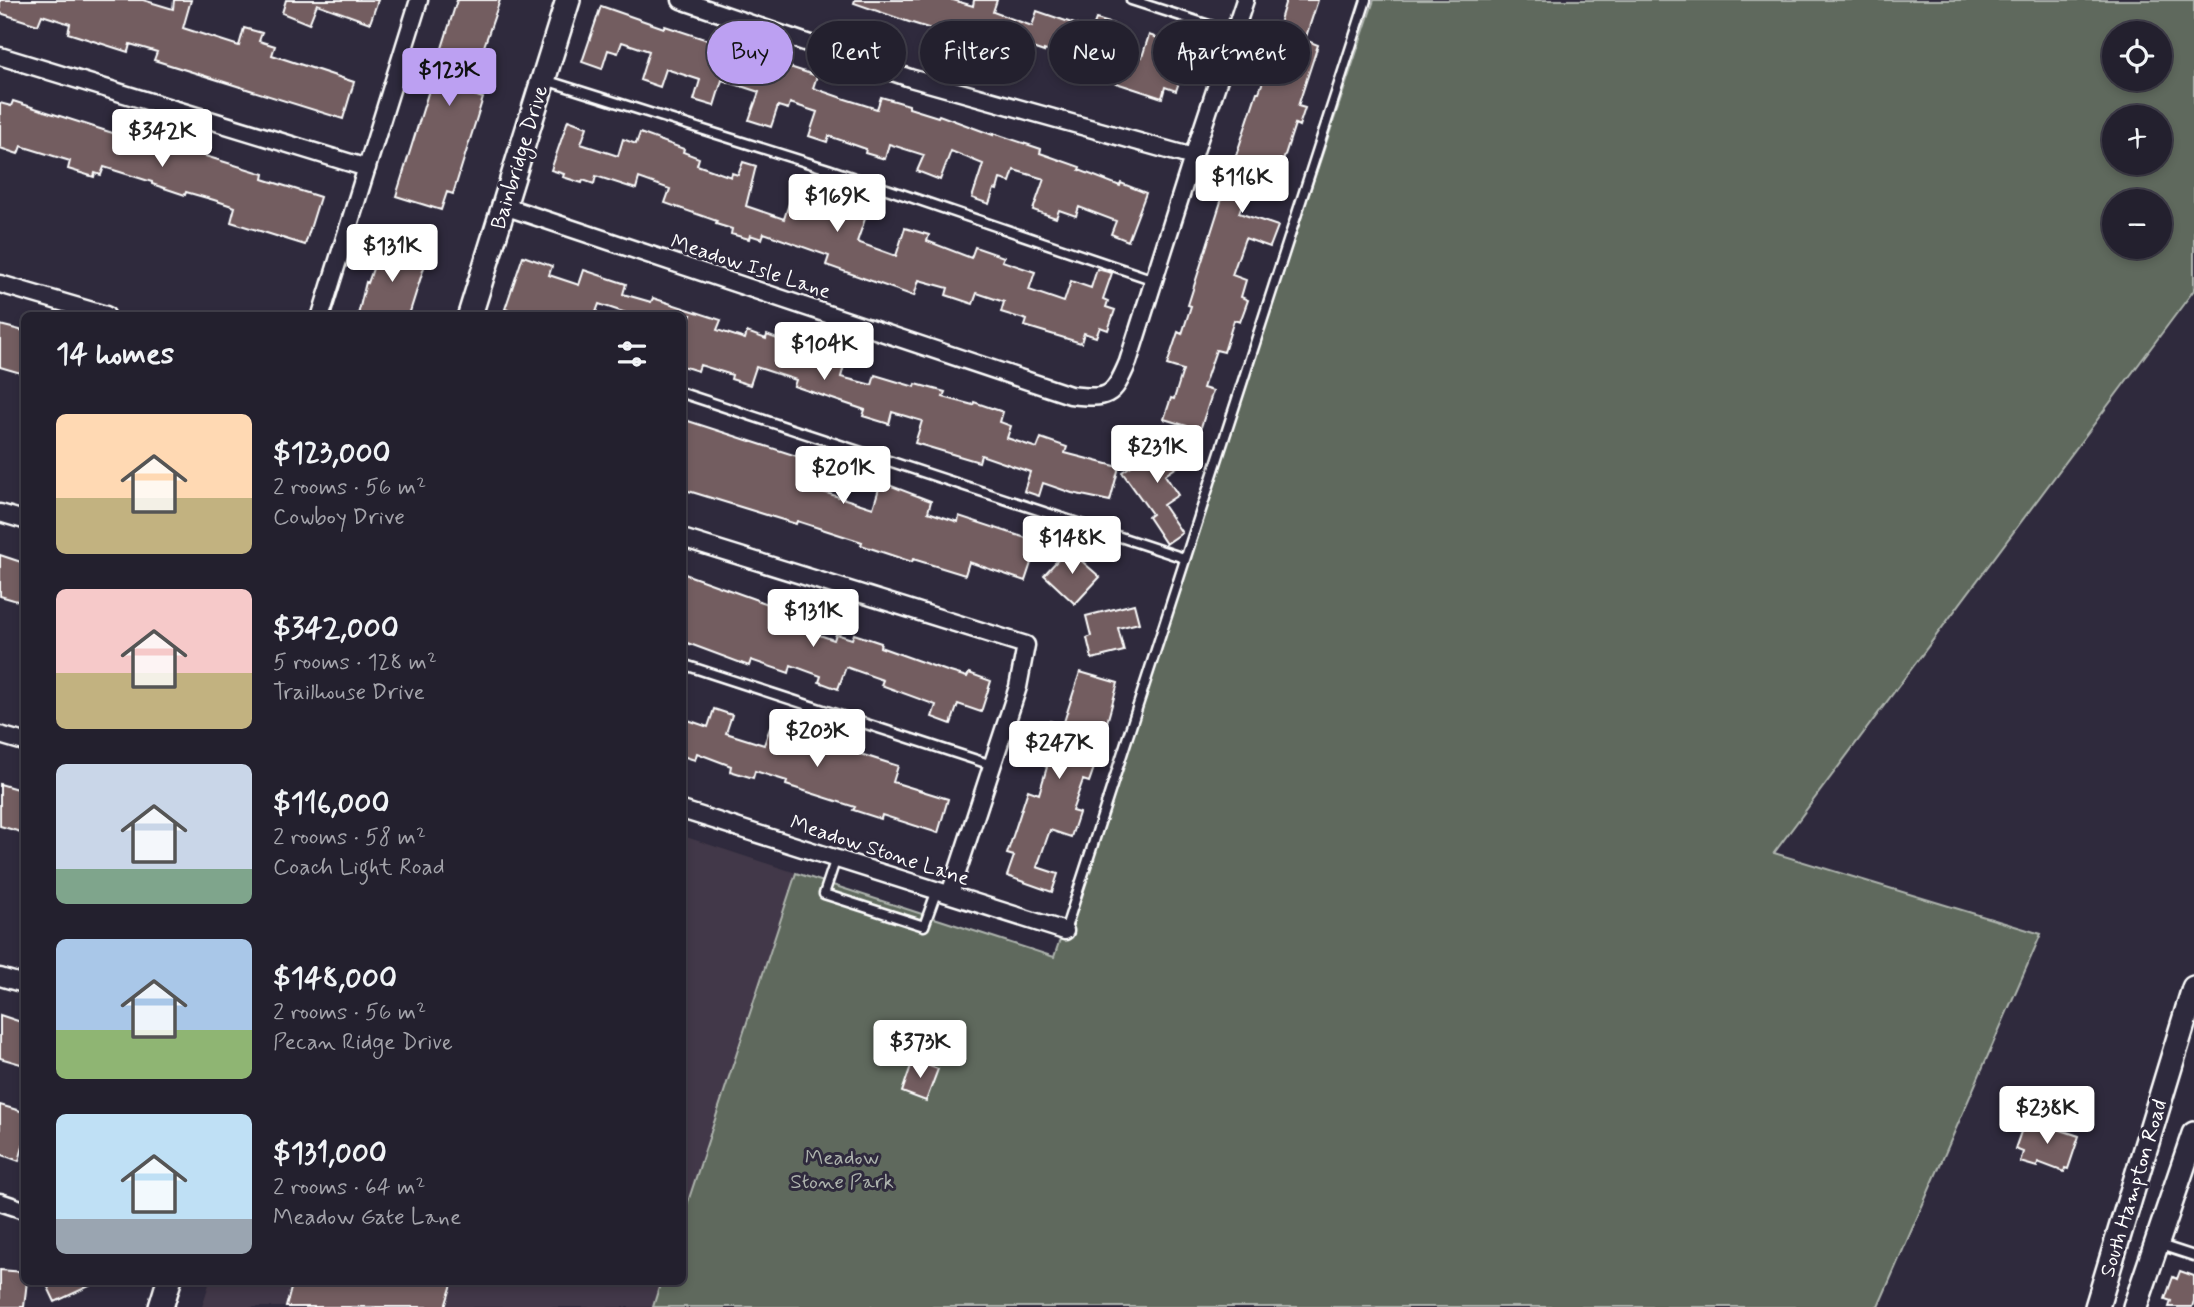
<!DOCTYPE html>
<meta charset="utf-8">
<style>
:root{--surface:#23202e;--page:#2b2836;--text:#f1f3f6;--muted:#a3a3aa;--line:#403e4a;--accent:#bca0f2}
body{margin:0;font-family:Mynerve,sans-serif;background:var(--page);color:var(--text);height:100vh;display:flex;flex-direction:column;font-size:26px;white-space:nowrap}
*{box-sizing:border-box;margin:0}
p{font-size:23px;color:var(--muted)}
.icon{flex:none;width:38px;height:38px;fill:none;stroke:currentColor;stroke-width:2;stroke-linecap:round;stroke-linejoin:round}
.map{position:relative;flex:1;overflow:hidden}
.drawer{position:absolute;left:21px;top:312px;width:665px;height:973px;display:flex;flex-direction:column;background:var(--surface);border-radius:10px;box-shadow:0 4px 10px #0003,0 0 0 2px var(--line)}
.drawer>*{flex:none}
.top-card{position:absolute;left:707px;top:21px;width:665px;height:63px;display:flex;gap:14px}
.buttons{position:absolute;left:2102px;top:21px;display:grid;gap:14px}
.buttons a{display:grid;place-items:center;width:70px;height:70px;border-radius:50%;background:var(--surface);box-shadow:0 4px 10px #0003,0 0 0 2px var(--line);font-size:35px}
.price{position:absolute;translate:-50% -60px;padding:0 16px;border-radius:7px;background:#fff;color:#222;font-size:23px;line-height:46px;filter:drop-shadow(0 2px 4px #0008)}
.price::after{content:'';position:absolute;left:50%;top:42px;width:21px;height:16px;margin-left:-10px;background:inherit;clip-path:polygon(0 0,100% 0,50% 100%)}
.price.active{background:var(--accent);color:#111}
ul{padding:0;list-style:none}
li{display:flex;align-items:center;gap:21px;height:175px;padding:0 35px}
li span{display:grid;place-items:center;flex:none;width:196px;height:140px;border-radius:10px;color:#555}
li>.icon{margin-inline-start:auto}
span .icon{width:84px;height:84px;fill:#fffc;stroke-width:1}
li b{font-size:30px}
h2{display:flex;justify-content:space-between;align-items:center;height:84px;padding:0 35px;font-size:30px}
.chip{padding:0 24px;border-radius:32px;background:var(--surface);box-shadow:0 4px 10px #0003,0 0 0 2px var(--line);font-size:24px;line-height:63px}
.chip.active{background:var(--accent);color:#111}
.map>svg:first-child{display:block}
.built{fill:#433948}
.green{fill:#5e695d;stroke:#aeb4ae;stroke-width:2;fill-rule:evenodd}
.building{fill:#735d60;stroke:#fff;stroke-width:2}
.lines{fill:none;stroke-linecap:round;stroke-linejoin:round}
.lane-casing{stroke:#fff;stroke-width:13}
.street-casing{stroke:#fff;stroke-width:21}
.secondary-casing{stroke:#fff;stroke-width:28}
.lane{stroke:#2f2a3d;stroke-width:8}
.street{stroke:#2f2a3d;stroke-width:16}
.secondary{stroke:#2f2a3d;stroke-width:23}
.labels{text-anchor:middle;stroke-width:6;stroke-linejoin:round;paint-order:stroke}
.street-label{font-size:21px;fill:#fff;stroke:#2f2a3d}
.park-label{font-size:21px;fill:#aeb4ae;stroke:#2f2a3d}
</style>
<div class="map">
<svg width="2194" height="1307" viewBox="0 0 2194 1307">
<rect width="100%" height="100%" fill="#2f2a3d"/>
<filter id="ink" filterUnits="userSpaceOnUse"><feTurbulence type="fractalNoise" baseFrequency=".0143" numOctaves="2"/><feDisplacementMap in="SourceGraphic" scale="14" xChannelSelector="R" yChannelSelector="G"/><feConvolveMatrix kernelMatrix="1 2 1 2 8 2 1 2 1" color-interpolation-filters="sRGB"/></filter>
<g filter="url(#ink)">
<!-- built -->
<path class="built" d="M683,836L796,873L683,1217Z
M210,1281H661L653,1307H202Z"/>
<!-- green -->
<path class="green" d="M1374,0H2194V290L1774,853L2041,934L1878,1307H653L661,1281H682L683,1217L796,873L1054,957ZM2114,33H2160V79H2114ZM2114,117H2160V163H2114ZM2114,201H2160V247H2114Z"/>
<!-- building -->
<path class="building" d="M0,0H143L173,9L174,0H191L183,28L239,46L244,28L262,33L259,41L275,46L272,55L354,82L343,119L154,60L157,52L130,44L128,52L68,33L70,24L42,15L38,25L0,13Z
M286,0H378L370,23L317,4L309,24L282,13Z
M457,0H500L468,93L483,98L453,194L447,192L441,210L396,196Z
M855,0H953L973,6L974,0H997L993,12L1032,26L1037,11L1092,30L1096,19L1113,24L1107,45L1142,57L1149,35L1173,43L1170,50L1188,56L1176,91L1165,87L1162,98L1095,76L1096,73L1080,68L1082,62L1044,50V52L1009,40L1005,52L909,22L854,3Z
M1286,0H1318L1305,40L1318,45L1298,106L1305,108L1299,126L1295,124L1275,186L1251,178L1239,213L1278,226L1270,247L1245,238L1232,275L1246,280L1241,297L1248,300L1240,322L1234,320L1224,352L1216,350L1203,388L1213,391L1200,430L1164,419L1171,398L1174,399L1183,370L1167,365L1178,332L1182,334L1191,306L1188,305L1223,195L1257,92H1259L1272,57L1270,56L1281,28L1278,27Z
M601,6L664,28L665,26L817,76L813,88L842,98L877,109L881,97L909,105V108L938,117L939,115L993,135V133L1041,149L1040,153L1080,167L1079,170L1120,186L1121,183L1146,193L1128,241L1111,234L1116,221L1079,207L1076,216L1059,210L1056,218L1033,210L1044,179L1014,170L1010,182L1000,179L997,190L994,189L989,204L972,198L983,164L951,151L940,180L917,171L924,155L889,144L885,159L865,153L866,149L829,136L827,142L809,136L817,112L790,103L788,109L778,106L771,127L749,120L759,92L722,80L714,106L694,100L700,80L666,69L660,87L640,80L649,51L622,42L618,53L608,50L602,69L582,62Z
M13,101L122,136L124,131L264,174L263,179L320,197L305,245L231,222L235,207L214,200L186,192L185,195L152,184V182L104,167L101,175L95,173L94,177L68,169L70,161L21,146L18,154L0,148V103L11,106Z
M568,120L587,127L581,144L618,156L623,139L636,144L640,133L684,149L683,152L699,158L697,165L731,177L732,173L738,175L743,162L756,166L746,206L784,219L793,191L815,199L819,187L837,193L833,205L866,216L857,242L896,256L905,228L929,235L927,241L971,258L975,247L1004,257L1002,261L1035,272L1029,290L1064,302L1071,281L1091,288L1097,269L1112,273L1103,299L1108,301L1106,307L1115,310L1108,330L1100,327L1096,337L1084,333L1081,343L1025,326L1027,320L1001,312L1004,302L977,293L973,304L946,295L948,288L919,280L914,296L826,265L829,256L764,233L762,239L750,235L749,239L731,234L732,229L716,224L717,221L665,203L670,189L639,178L636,189L596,176L594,184L583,180L582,183L563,177L564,174L551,170Z
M385,244L416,254L414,260L425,264L409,315H358L366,282L368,283L377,257L380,258Z
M523,256L552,266L549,275L579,285L584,270L626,284L623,294L651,302L653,298L721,320L717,330L745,339L747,332L766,339L767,335L791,344L790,347L844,366L841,377L872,385L875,375L915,387L916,384L945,392L943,397L973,405L974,402L1003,412L1000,422L1011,426L1007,438L1037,448L1041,438L1067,447L1065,453L1119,467L1110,501L1072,493L1043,483L1039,496L1024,491L1030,472L981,455L979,462L915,443L922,421L892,412L889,424L863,416L865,410L794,386L796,380L756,367L750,385L731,379L732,375L700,365L698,371L682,366V340L691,315H632L599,304L595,315H523L505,309Z
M0,325L24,331V374L0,367Z
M682,419L812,461L805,486L873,508L881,482L931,501L928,512L958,522L959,516L1038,542L1025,581L969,562L965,575L913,559L912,562L861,545L862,542L797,521L796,524L682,489Z
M1164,435L1183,463L1165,475L1178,495L1163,505L1182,533L1166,544L1148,517L1152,514L1122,472L1145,457L1141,451Z
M1068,549L1100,577L1075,604L1044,575Z
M0,555L24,563V603L0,596Z
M682,573L771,605L770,607L811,621L808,631L834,640L836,634L852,639L854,634L881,643L880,647L947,671L967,677L969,673L991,681L981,712L958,704L951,724L932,717L936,705L881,685L883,680L846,667L838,689L819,682L821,676L791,665L789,673L751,660L749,666L682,641Z
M1134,604L1139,623L1118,628L1124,651L1092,659L1087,638L1091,636L1086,616Z
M1080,672L1118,683L1106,726L1088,720L1076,754L1096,762L1089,782L1083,780L1072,811L1079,813L1071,837L1050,830L1037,867L1058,874L1052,892L1007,876L1014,856L1007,854L1028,790L1039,794L1047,767L1043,765L1049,750L1041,747L1050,721L1063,725Z
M714,709L732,715L726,733L764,745L771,725L802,735L805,726L857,742L854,752L898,766L893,782L948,799L938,833L882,815L881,819L853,810L855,807L786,785L787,781L755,771L753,778L730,771L731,766L697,753L695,760L682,756V718L708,727Z
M0,784L24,791V833L0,826Z
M0,1015L24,1023V1065L0,1058Z
M913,1060L938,1069L926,1101L902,1092Z
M0,1105L24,1112V1143L19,1161L0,1154Z
M2030,1120L2079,1136L2068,1169L2065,1168L2064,1172L2038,1162L2037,1167L2020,1162L2023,1152L2015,1149L2022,1129L2027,1130Z
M0,1270L24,1272V1281H27L24,1307H0Z
M2180,1271L2194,1276V1301L2192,1307H2169L2171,1301L2165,1299L2173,1277L2177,1279Z
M45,1281H100L55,1302Z
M293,1281H453L445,1307H286Z"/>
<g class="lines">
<!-- lane casing -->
<g class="lane-casing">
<path id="lane" d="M1131,0L1234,33
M545,80L828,169L1154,280
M682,393L1184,558
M682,664L992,765
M836,858L824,894L924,926L937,890
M1065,931L1366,0
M2157,1244L2194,1256"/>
</g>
<!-- street casing -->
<g class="street-casing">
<path id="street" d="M681,0L910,78L1193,157
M0,56L367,168
M504,206L1070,395C1108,399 1113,398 1128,362L1193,157L1245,0
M0,284L106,315
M321,315L419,0
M0,513L24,520
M682,538L1026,645L1018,687L950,894
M0,735L24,742
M682,810L1065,931
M0,977L24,984
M0,1202L24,1210"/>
</g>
<!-- secondary casing -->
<g class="secondary-casing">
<path id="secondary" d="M470,315L568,0
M161,1307L169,1281
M2097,1307L2194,988
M2135,1307L2194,1134"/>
</g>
<!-- lane -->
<use href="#lane" class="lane"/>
<!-- street -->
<use href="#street" class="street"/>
<!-- secondary -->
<use href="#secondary" class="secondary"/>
</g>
</g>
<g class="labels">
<!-- street labels -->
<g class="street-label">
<text transform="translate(519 157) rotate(-73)" y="7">Bainbridge Drive</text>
<text transform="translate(751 266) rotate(18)" y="7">Meadow Isle Lane</text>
<text transform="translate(880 850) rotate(18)" y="7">Meadow Stone Lane</text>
<text transform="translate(2133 1188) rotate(-73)" y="7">South Hampton Road</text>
</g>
<!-- park labels -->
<g class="park-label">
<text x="842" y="1164">Meadow<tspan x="842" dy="24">Stone Park</tspan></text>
</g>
</g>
</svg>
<div class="buttons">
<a><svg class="icon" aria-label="locate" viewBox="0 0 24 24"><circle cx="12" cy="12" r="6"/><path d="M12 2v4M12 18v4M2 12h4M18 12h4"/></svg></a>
<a>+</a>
<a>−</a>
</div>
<b class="price active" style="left:449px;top:108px">$123K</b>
<b class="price" style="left:162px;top:169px">$342K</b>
<b class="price" style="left:1242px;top:215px">$116K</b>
<b class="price" style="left:837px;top:234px">$169K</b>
<b class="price" style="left:392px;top:284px">$131K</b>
<b class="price" style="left:824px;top:382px">$104K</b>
<b class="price" style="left:1157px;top:485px">$231K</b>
<b class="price" style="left:843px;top:506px">$201K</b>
<b class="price" style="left:1072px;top:576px">$148K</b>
<b class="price" style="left:813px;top:649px">$131K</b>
<b class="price" style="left:817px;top:769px">$203K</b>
<b class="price" style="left:1059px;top:781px">$247K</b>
<b class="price" style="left:920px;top:1080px">$373K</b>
<b class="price" style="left:2047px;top:1146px">$238K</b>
<div class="top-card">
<a class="chip active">Buy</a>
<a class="chip">Rent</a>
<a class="chip">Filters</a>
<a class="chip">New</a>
<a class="chip">Apartment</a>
</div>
<section class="drawer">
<h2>14 homes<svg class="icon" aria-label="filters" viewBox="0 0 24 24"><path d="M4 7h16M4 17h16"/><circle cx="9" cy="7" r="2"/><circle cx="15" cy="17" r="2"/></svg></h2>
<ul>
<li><span style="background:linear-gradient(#ffd9b3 60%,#c2b280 0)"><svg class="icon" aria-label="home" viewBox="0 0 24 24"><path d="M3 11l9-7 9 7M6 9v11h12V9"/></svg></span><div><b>$123,000</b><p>2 rooms · 56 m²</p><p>Cowboy Drive</p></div></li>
<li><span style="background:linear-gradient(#f6c9c9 60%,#c2b280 0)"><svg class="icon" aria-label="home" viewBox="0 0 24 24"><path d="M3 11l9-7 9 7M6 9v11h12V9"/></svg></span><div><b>$342,000</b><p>5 rooms · 128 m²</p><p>Trailhouse Drive</p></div></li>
<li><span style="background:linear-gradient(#c9d6e8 75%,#7fa58c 0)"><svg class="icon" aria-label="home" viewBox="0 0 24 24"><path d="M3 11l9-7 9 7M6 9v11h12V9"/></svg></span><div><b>$116,000</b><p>2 rooms · 58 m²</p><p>Coach Light Road</p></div></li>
<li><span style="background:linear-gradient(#a9c7e8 65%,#8fb573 0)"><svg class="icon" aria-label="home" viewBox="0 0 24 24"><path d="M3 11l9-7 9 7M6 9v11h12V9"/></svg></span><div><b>$148,000</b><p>2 rooms · 56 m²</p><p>Pecan Ridge Drive</p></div></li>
<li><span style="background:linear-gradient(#bfe0f5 75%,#9aa5b1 0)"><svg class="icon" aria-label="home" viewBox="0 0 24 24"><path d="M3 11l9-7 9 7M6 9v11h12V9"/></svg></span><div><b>$131,000</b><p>2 rooms · 64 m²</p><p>Meadow Gate Lane</p></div></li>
</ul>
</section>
</div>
